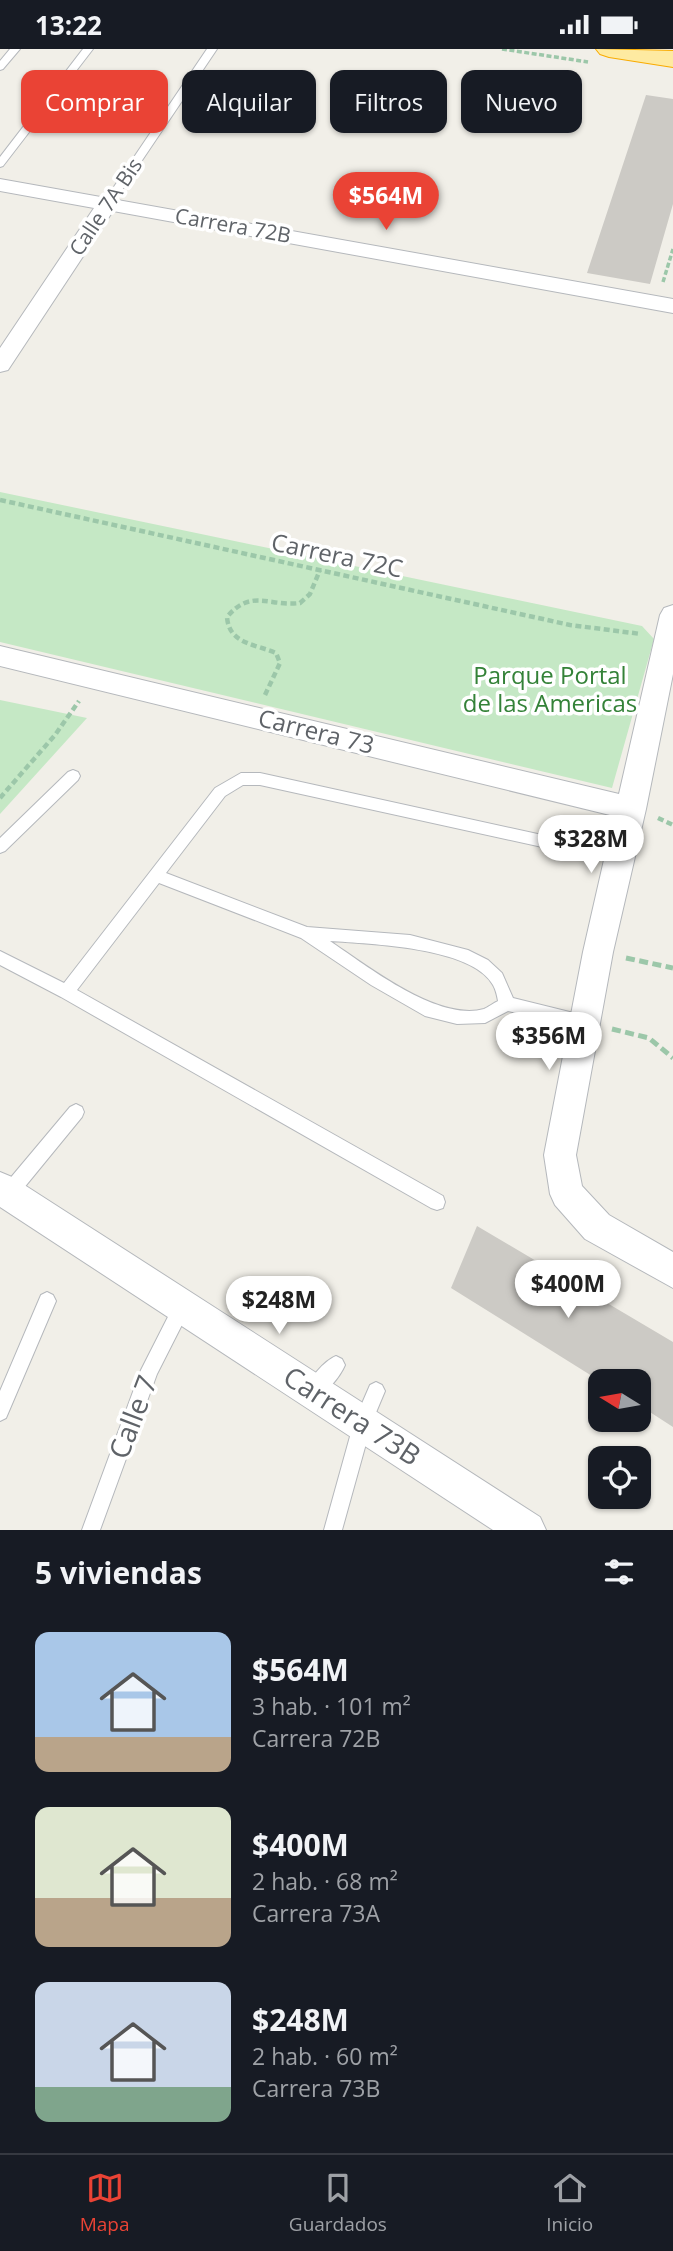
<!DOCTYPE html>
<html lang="es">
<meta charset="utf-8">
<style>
:root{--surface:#171b24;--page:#20242c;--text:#f1f3f6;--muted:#9ea1a6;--line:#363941;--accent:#ea4335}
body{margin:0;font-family:"Open Sans",sans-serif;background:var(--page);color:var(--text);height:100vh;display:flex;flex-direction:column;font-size:26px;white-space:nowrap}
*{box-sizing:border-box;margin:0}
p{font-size:23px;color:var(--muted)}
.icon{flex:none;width:38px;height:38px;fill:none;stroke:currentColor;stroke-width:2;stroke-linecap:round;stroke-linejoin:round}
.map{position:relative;height:1481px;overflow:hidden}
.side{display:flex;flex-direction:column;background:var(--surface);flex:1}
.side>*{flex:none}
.banner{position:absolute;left:21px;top:21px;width:632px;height:63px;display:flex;gap:14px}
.needle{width:46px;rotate:281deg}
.controls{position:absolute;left:588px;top:1320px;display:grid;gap:14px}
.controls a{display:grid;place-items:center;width:63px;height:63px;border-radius:14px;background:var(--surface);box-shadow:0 2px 5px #0004;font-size:35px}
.price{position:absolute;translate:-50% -60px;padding:0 16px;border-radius:24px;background:#fff;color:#222;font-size:23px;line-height:46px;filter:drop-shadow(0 2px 4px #0008)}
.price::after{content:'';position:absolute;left:50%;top:42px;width:21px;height:16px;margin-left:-10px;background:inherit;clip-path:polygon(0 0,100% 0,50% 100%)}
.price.selected{background:var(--accent);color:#fff}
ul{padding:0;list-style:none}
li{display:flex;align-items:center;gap:21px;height:175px;padding:0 35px}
li span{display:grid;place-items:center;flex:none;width:196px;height:140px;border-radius:14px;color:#555}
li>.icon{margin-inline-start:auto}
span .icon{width:84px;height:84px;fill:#fffc;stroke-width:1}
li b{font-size:30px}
h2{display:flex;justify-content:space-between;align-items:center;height:84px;padding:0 35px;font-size:30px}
.tag{padding:0 24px;border-radius:14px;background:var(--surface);box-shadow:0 2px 5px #0004;font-size:24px;line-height:63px}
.tag.selected{background:var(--accent);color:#fff}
.status{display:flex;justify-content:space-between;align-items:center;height:49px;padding:0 35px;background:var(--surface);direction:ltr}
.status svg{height:19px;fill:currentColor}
.tab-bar{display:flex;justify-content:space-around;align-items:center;height:98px;border-top:2px solid var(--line);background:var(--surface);font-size:19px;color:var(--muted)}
.tab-bar a{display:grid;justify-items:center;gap:4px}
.tab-bar .selected{color:var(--accent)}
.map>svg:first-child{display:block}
.green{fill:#c5e8c5}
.building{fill:#cccac5}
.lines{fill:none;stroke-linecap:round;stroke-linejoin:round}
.service-casing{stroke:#b5b8bc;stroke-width:2}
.minor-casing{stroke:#b5b8bc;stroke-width:2}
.trunk-casing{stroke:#f9ab00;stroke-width:2}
.path-far2{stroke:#9cc7a9;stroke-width:3.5;stroke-dasharray:5 2.5;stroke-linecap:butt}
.path-far1{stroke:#9cc7a9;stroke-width:4.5;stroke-dasharray:6 3.5;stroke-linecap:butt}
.path{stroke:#9cc7a9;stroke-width:5;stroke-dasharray:9 4.5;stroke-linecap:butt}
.service{fill:#fff;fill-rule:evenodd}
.minor{fill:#fff;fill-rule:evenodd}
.trunk{fill:#feeaa1;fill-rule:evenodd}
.labels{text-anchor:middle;stroke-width:7;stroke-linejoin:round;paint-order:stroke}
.far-street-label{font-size:21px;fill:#5f6368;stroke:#fff}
.street-label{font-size:24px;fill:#5f6368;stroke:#fff}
.park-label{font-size:24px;fill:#348238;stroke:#fff}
.near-street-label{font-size:28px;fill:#5f6368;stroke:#fff}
</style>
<div class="status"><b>13:22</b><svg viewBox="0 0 49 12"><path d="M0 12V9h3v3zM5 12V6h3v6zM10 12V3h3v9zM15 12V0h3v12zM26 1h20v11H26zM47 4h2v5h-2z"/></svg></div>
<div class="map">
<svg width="673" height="1481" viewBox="0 0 673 1481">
<rect width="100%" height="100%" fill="#f1efe8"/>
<!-- green -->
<path class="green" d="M0,443L642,577L654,590L612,739L0,593Z
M0,651L87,669L0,765Z"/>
<!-- building -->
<path class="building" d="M646,46L673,50V155L650,235L587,224Z
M477,1177L673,1293V1378L639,1356V1332H600L451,1239Z"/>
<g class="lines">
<!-- service casing -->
<g class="service-casing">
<path id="service" d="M10,0H20L3,20L0,21V12Z
M83,0H93L3,117L0,118V108Z
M207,0H217L112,156H104L103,154Z
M73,721L78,723L80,727L78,731L5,802L0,804V789L68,723Z
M241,724H260L565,791L570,793L572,797L570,801L565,803L260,736H243L225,747L166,824L307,878L410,886L468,901L488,911L502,924L513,949L590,968L593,973L590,978L585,980L508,962L485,974L457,975L425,967L371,936L301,889L159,834L77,941L443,1147L445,1153L443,1159L437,1161L431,1159L61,948L0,916V902L64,934L215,739ZM330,892C370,895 472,898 493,936C496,941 497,947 498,952C494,954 488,958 484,960C438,973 367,917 330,892Z
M76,1055L82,1058L84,1063L82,1068L14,1151L8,1153L2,1151L0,1144L2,1139L70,1058Z
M47,1243L53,1246L56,1252L6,1369L0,1372V1342L41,1246Z
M182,1249L188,1252L191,1258L157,1325L100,1481H82L141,1321L176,1252Z
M336,1307L342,1310L345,1316C340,1328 325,1346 313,1351L307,1348L304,1342C309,1330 324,1312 336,1307Z
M376,1333L382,1336L385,1342L372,1373L342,1481H324L354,1373L370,1336Z"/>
</g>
<!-- minor casing -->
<g class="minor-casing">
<path id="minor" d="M0,130L673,250V264L113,162L8,321L0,323V299L94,159L0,142Z
M673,556V625L646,760L613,903L576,1106L582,1137L609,1166L673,1203V1239L585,1190L555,1156L550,1145L544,1106L583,903L614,767L0,617V597L619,745L660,566L664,559Z
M0,1123L12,1128L540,1468L546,1481H493L0,1158Z"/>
</g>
<!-- trunk casing -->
<g class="trunk-casing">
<path id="trunk" d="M596,0L673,2V18L609,8L600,5Z"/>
</g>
<!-- path-far2 -->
<path class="path-far2" d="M502,0L588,13
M663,233L673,200"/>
<!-- path-far1 -->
<path class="path-far1" d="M0,451L570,576L641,585
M265,646L280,614L276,604C255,595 229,595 227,568C251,539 269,558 300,554L310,545L320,521
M0,749L55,686L79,652
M658,769L673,776"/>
<!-- path -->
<path class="path" d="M626,909L673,919
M612,980L649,989L673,1009"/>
<!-- service -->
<use href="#service" class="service"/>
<!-- minor -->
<use href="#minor" class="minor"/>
<!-- trunk -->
<use href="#trunk" class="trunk"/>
</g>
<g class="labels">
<!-- far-street labels -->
<g class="far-street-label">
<text transform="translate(106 158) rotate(-56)" y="7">Calle 7A Bis</text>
<text transform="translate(233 177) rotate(10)" y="7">Carrera 72B</text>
</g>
<!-- street labels -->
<g class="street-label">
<text transform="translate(337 507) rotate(12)" y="8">Carrera 72C</text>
<text transform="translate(316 683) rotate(14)" y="8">Carrera 73</text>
</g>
<!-- park labels -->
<g class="park-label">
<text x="550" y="635">Parque Portal<tspan x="550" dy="28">de las Americas</tspan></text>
</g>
<!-- near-street labels -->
<g class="near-street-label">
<text transform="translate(352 1367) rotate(33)" y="10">Carrera 73B</text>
<text transform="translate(133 1368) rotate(-69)" y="10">Calle 7</text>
</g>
</g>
</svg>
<div class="controls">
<a><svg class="needle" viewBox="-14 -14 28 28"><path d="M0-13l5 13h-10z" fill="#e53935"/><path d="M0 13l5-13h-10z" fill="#9ea1a6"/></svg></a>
<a><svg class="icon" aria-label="locate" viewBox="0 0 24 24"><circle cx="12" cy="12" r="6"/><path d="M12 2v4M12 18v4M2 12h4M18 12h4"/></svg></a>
</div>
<b class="price selected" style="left:386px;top:183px">$564M</b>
<b class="price" style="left:591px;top:826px">$328M</b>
<b class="price" style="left:549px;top:1023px">$356M</b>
<b class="price" style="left:568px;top:1271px">$400M</b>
<b class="price" style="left:279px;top:1287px">$248M</b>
<div class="banner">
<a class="tag selected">Comprar</a>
<a class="tag">Alquilar</a>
<a class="tag">Filtros</a>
<a class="tag">Nuevo</a>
</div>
</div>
<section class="side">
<h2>5 viviendas<svg class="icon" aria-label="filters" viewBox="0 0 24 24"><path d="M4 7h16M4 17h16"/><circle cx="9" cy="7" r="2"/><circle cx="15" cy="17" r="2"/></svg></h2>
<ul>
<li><span style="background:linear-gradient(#a9c7e8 75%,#b9a48a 0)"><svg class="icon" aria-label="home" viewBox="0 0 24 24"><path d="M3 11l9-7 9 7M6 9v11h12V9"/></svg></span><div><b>$564M</b><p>3 hab. · 101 m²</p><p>Carrera 72B</p></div></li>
<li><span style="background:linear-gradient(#dfe7d0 65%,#b9a48a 0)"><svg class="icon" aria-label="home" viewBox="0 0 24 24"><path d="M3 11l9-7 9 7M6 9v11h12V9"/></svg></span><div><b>$400M</b><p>2 hab. · 68 m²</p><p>Carrera 73A</p></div></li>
<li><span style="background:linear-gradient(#c9d6e8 75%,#7fa58c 0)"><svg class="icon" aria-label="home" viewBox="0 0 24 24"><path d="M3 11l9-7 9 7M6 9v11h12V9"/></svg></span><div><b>$248M</b><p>2 hab. · 60 m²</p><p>Carrera 73B</p></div></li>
</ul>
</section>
<nav class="tab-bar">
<a class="selected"><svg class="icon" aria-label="map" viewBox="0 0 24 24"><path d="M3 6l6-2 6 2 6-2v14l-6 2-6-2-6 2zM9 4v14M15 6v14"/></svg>Mapa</a>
<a><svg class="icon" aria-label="saved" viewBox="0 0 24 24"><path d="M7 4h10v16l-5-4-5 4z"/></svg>Guardados</a>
<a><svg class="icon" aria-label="home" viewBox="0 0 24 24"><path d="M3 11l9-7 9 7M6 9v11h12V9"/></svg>Inicio</a>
</nav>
